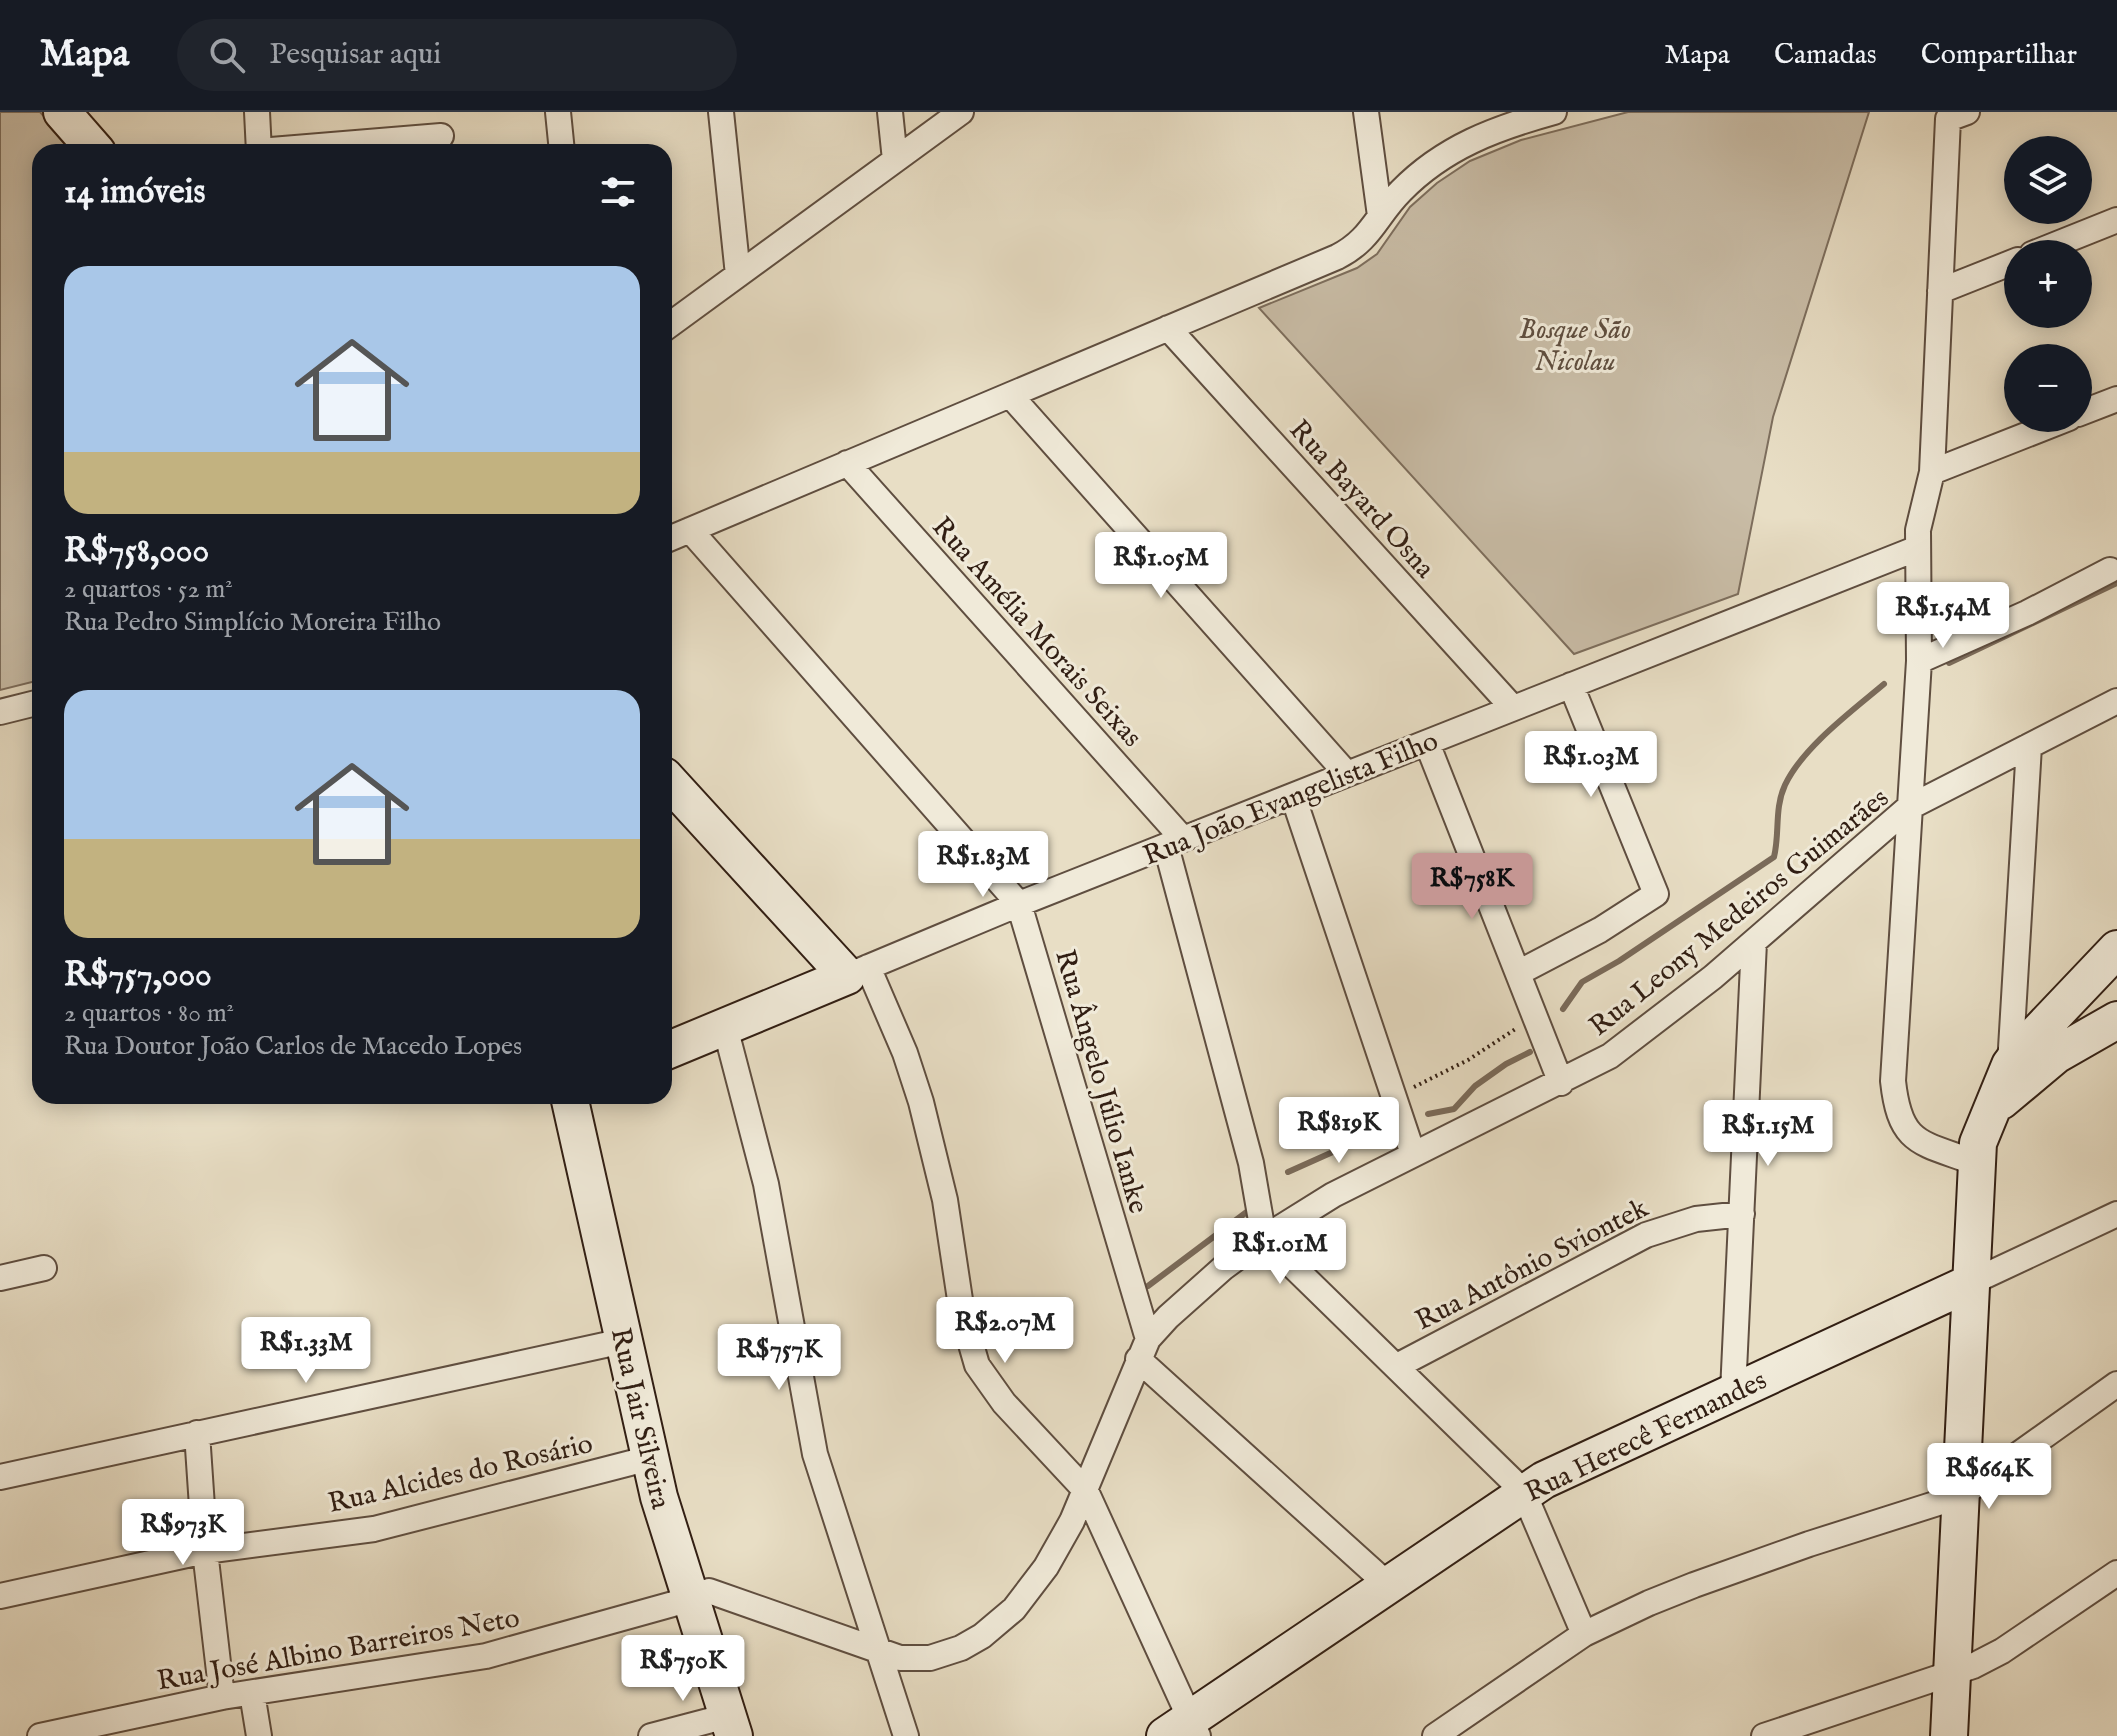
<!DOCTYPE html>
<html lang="pt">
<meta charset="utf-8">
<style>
:root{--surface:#171b24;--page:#20242c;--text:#f1f3f6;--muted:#9ea1a6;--line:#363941;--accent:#c59692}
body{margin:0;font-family:"IM FELL English",serif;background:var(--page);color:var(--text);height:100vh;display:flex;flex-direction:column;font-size:30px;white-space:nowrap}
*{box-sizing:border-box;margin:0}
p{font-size:26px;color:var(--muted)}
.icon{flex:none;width:44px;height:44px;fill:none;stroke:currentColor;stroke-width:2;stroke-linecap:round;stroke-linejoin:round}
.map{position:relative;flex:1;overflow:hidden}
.details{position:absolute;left:32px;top:32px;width:640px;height:960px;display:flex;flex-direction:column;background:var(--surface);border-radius:24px;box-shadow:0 4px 20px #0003}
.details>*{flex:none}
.buttons{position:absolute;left:2004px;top:24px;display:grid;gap:16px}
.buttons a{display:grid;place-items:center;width:88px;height:88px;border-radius:50%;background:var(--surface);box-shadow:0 4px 20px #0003;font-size:40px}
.price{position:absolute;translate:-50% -68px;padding:0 18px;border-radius:8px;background:#fff;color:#222;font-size:26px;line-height:52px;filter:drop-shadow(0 2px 4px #0008)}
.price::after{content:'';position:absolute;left:50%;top:48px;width:24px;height:18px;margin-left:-12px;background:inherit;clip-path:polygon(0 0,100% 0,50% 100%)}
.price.active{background:var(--accent);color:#111}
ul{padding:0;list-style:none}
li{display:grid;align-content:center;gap:16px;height:424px;padding:0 32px}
li span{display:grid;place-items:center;height:248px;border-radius:24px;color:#555}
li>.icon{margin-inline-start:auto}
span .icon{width:144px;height:144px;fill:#fffc;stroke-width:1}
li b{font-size:34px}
h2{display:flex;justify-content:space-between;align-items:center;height:96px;padding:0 32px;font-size:34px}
header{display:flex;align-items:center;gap:48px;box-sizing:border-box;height:112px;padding:0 40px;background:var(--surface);border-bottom:2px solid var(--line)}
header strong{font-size:38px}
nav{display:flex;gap:44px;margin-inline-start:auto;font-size:28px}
.search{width:560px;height:72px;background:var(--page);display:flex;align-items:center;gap:20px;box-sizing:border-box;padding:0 28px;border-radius:44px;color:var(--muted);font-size:30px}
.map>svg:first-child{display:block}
.green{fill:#c9bda7;stroke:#7d6e5d;stroke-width:2}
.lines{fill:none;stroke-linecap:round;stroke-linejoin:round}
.stream{stroke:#7a6a59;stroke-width:6}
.street-casing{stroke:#5f4e40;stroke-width:28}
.secondary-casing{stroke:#311e13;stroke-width:40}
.path{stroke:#311e13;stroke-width:4;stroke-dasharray:2 4;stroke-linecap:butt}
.street{stroke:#f0ead9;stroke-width:24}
.secondary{stroke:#f0ead9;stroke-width:36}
.labels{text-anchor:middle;stroke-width:6;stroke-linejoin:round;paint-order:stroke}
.park-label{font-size:28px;font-style:italic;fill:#5f4e3f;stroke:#f0ead9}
.street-label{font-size:28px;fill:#311e13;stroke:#f0ead9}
</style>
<header>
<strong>Mapa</strong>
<div class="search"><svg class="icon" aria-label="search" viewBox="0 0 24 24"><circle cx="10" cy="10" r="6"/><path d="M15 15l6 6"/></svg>Pesquisar aqui</div>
<nav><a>Mapa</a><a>Camadas</a><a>Compartilhar</a></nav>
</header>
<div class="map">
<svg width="2117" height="1624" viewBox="0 0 2117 1624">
<rect width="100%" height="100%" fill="#e8dec5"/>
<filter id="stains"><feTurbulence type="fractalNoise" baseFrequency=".0025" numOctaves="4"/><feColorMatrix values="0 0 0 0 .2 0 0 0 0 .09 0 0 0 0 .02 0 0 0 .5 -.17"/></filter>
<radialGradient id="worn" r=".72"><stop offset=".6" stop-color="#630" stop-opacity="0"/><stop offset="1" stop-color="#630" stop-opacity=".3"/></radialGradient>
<!-- green -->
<path class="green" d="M0,0H40L76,40H40V568L0,578Z
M1628,0H1869L1773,305L1738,482L1574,542L1259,196L1357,156L1377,142L1410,95L1437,71L1470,49L1521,28Z"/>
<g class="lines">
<!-- stream -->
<path class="stream" d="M1949,551L2117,471
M1563,897L1582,870L1619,849L1774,745C1780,721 1774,697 1785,673C1803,635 1852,599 1884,572
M1428,1002L1454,997L1475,974L1506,952L1530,940
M1288,1060L1382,1018
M1148,1174L1248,1099"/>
<!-- street casing -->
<g class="street-casing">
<path id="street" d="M257,0L259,40
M558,0L562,40
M721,0L738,163
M890,0L895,48
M1366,0L1380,104
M1967,0L1948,7L1932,360L1918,418L1919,549L1893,969C1900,1034 1921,1030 1976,1051
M259,39L441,24
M2032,142L2117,108
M1940,179L2018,148
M1168,216L1513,596
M664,217L961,0
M1010,283L1347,662
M2078,302L2117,287
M847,351L1183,727
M1932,360L2069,306
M690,418L1019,792L1148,1227
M664,429L1337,145C1371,128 1376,104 1401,79C1444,35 1496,16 1554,0
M1919,549L2027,501L2110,458
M0,600L40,590
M1427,631L1561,971
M1293,684L1413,1042
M1166,734L1251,1051L1264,1126L1523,1379L1584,1522
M868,855L905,941L921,990L945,1088L962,1201L977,1253L1004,1291L1086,1379L1198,1624
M1518,861L1600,818L1656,782L1571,573
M847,864L1019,792L1918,436
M725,915L766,1072L815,1342L906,1624
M2010,953L2029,634
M0,1166L44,1156
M1970,1171L2117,1102
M1138,1247L1387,1472
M1397,1254L1646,1123L1696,1107L1742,1102
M1733,1280L1754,830
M197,1321L205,1439L222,1585
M0,1365L623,1229
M0,1484L205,1439L374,1417L650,1346
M252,1581L259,1624
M40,1624L222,1585L486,1544L691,1487L709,1479L900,1546H930L961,1536L982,1524L1014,1497L1046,1455L1072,1409L1148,1227L1168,1205L1223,1156L1264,1126L1333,1083L1610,944L1713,865L1908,696L2117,589
M651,1624L727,1604
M1435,1624L1584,1522L1649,1491L1694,1473L1809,1432L1960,1384L2117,1272
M1764,1624L1973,1554L2002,1539L2117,1461"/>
</g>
<!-- secondary casing -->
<g class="secondary-casing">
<path id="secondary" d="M62,0L97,40
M664,664L847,864L664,940
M569,984L659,1385L734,1624
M2001,989L2056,943L2117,908
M1165,1624L1544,1368L1970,1171
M1949,1624L1978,1031L2010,953L2022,937L2117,837"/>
</g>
<!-- path -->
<path class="path" d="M1414,975L1468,948L1517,916"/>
<!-- street -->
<use href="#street" class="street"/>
<!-- secondary -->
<use href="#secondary" class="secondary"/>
</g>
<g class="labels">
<!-- park labels -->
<g class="park-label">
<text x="1575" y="226">Bosque São<tspan x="1575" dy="32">Nicolau</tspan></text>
</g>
<!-- street labels -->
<g class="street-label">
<text transform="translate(1363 386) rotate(48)" y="10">Rua Bayard Osna</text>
<text transform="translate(1038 519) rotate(48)" y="10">Rua Amélia Morais Seixas</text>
<text transform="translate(1290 685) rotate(-22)" y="10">Rua João Evangelista Filho</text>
<text transform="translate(1738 799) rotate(-39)" y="10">Rua Leony Medeiros Guimarães</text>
<text transform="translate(1103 969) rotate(74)" y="10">Rua Ângelo Júlio Ianke</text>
<text transform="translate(1531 1151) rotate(-27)" y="10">Rua Antônio Sviontek</text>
<text transform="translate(642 1306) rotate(77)" y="10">Rua Jair Silveira</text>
<text transform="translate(1645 1323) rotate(-26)" y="10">Rua Herecê Fernandes</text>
<text transform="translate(460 1360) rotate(-13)" y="10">Rua Alcides do Rosário</text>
<text transform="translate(338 1536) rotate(-10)" y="10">Rua José Albino Barreiros Neto</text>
</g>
</g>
<rect width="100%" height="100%" filter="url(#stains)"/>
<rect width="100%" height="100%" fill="url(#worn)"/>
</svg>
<div class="buttons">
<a><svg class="icon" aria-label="layers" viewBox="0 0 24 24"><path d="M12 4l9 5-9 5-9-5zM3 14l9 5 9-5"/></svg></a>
<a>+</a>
<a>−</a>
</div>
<b class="price" style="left:1161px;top:488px">R$1.05M</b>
<b class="price" style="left:1943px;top:538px">R$1.54M</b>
<b class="price" style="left:1591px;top:687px">R$1.03M</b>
<b class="price" style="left:983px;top:787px">R$1.83M</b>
<b class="price active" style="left:1472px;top:809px">R$758K</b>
<b class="price" style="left:1339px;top:1053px">R$819K</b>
<b class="price" style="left:1768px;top:1056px">R$1.15M</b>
<b class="price" style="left:1280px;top:1174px">R$1.01M</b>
<b class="price" style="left:1005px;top:1253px">R$2.07M</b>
<b class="price" style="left:306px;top:1273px">R$1.33M</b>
<b class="price" style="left:779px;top:1280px">R$757K</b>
<b class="price" style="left:1989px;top:1399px">R$664K</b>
<b class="price" style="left:183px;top:1455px">R$973K</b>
<b class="price" style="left:683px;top:1591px">R$750K</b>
<section class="details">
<h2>14 imóveis<svg class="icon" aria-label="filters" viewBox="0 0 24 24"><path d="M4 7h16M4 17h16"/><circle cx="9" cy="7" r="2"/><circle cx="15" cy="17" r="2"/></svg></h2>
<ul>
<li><span style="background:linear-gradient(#a9c7e8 75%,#c2b280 0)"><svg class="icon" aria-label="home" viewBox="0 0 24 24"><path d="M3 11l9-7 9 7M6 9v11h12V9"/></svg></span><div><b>R$758,000</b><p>2 quartos · 52 m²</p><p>Rua Pedro Simplício Moreira Filho</p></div></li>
<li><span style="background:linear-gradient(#a9c7e8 60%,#c2b280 0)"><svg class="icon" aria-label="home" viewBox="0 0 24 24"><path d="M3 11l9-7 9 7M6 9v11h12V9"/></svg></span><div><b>R$757,000</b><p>2 quartos · 80 m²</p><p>Rua Doutor João Carlos de Macedo Lopes</p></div></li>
</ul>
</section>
</div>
